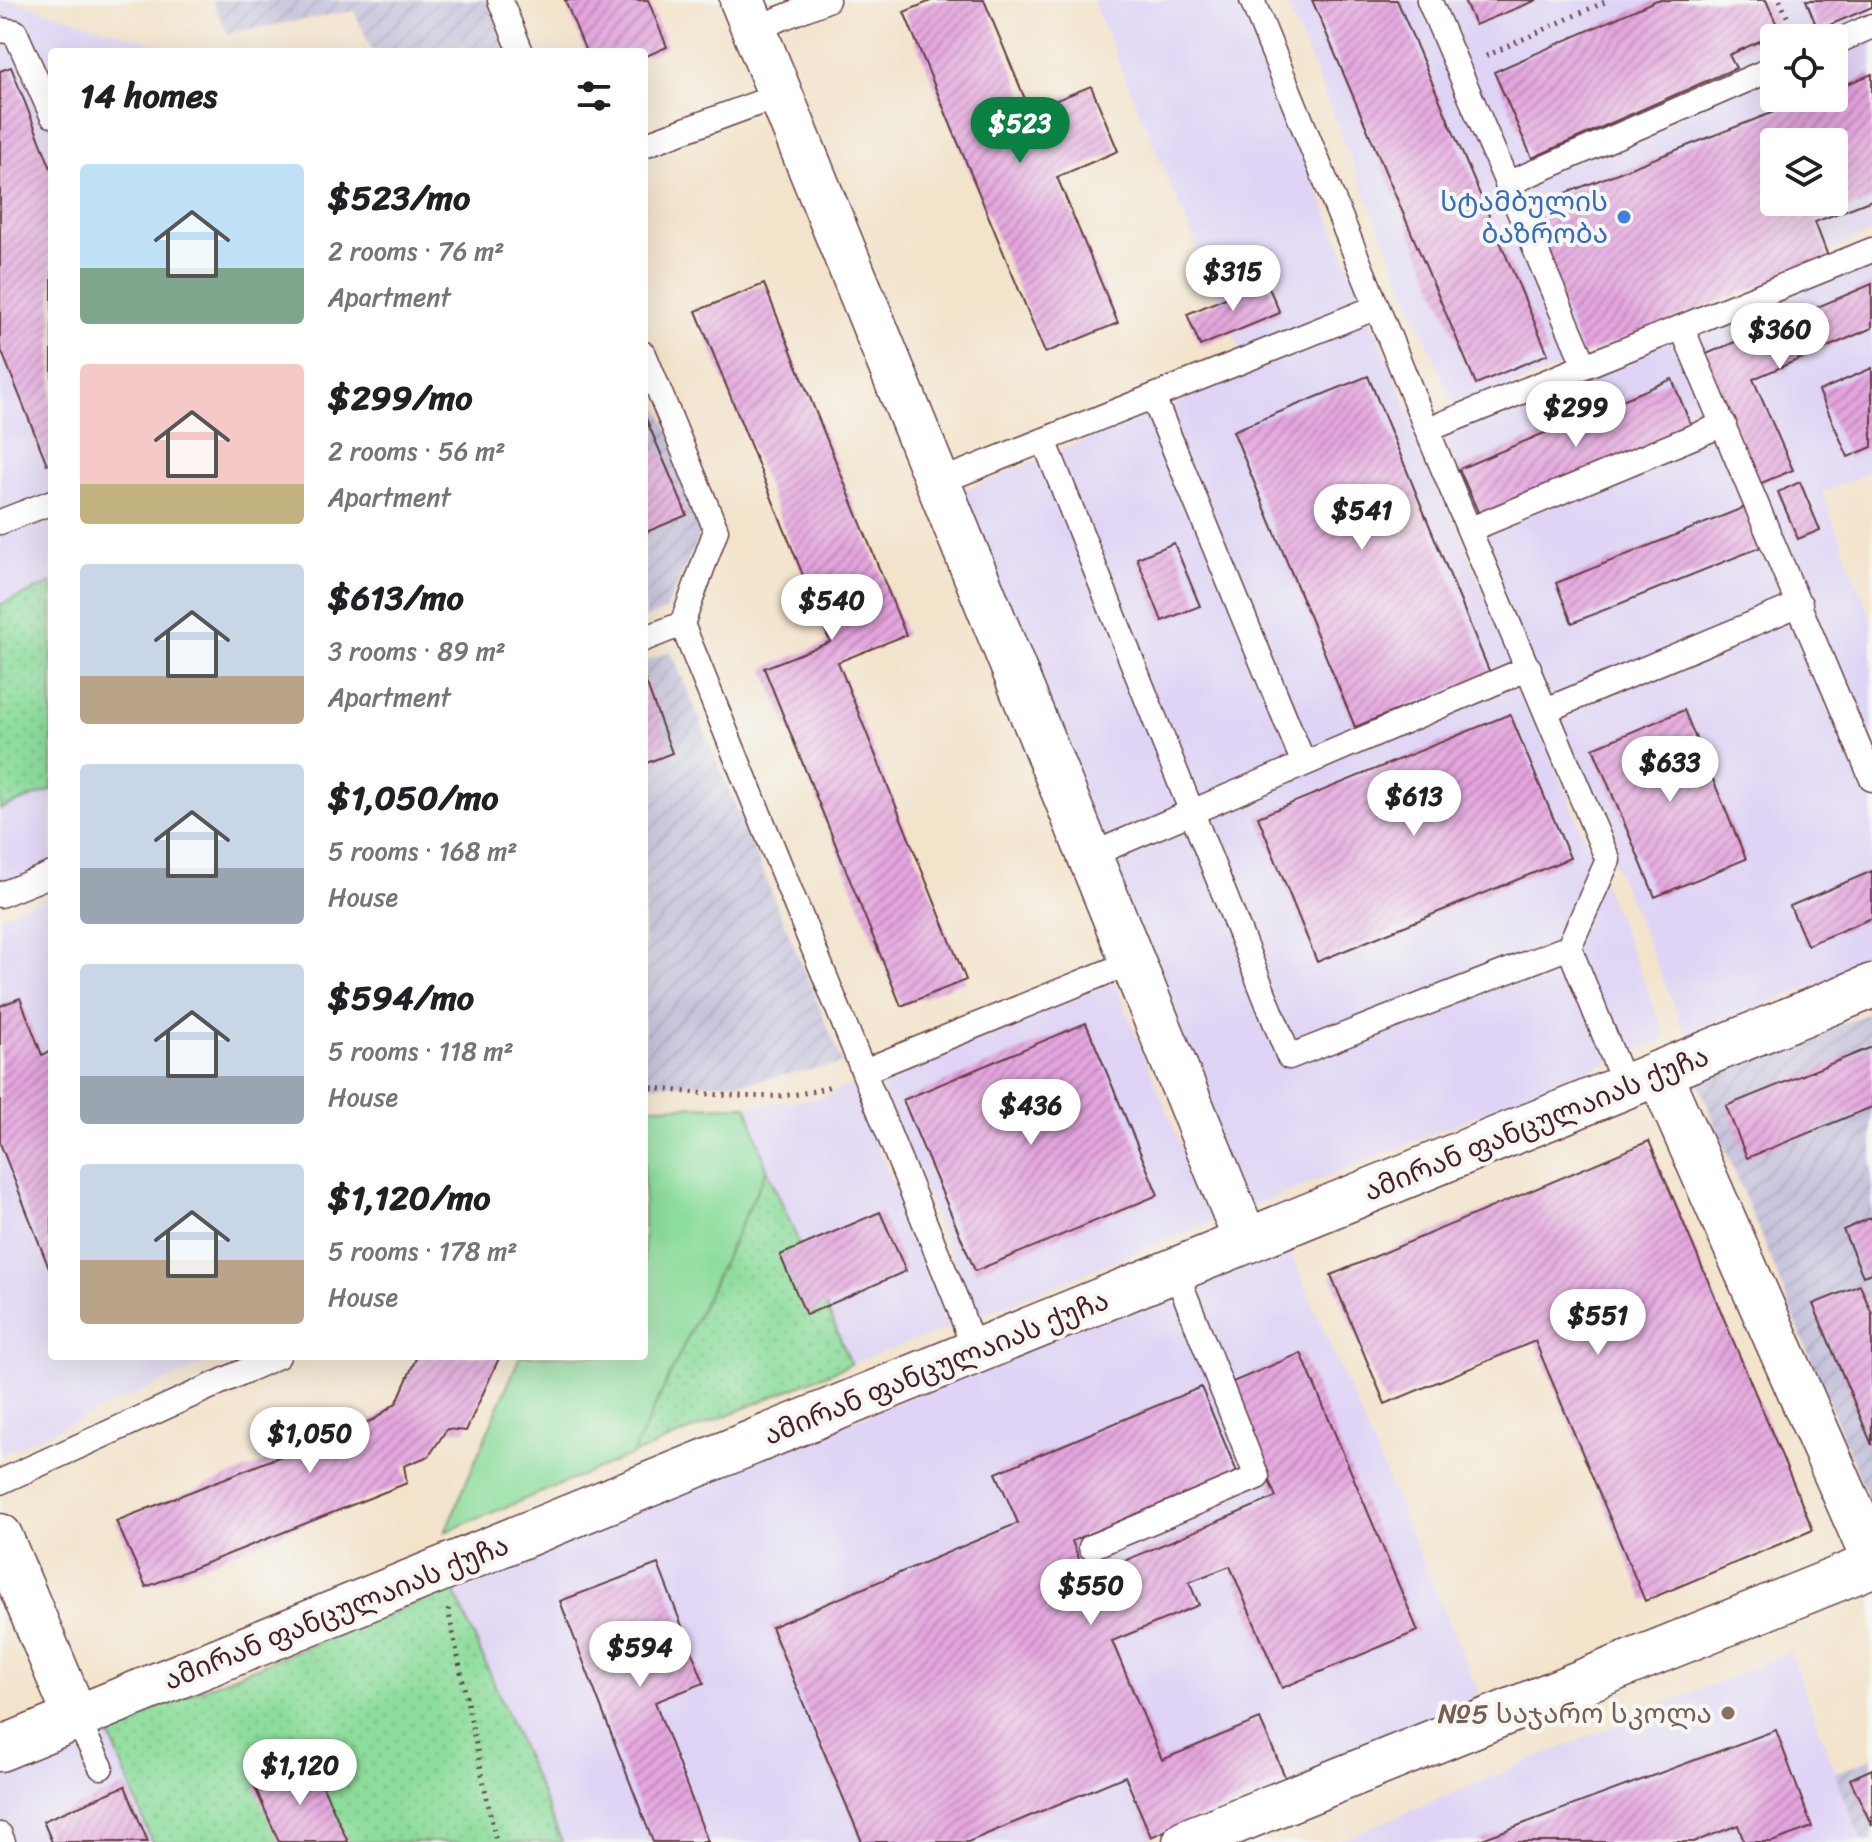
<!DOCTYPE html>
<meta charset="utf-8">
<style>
:root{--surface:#fff;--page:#f6f6f6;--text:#202124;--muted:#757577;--accent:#0b8043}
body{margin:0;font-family:Sriracha,"Noto Sans Georgian",sans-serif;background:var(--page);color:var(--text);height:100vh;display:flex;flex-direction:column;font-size:30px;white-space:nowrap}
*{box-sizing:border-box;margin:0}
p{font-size:26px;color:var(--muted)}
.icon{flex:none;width:44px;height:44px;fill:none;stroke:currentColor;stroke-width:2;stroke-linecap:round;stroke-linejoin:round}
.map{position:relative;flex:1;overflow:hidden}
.details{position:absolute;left:48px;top:48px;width:600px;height:1312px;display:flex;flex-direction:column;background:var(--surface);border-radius:8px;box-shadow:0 8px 32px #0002}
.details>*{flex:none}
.controls{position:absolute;left:1760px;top:24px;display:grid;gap:16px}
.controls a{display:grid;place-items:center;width:88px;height:88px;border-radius:8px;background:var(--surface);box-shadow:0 8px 32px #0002;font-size:40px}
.price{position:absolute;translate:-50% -68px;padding:0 18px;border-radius:28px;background:#fff;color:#222;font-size:26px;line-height:52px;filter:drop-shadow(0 2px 4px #0008)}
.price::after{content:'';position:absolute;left:50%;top:48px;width:24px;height:18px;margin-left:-12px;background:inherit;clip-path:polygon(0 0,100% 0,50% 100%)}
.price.selected{background:var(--accent);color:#fff}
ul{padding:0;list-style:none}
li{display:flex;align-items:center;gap:24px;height:200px;padding:0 32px}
li span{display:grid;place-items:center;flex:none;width:224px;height:160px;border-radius:8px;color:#555}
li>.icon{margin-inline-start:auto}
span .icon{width:96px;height:96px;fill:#fffc;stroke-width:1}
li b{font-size:34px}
h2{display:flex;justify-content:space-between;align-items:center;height:96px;padding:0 32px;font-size:34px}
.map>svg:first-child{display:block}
.built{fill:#dfd4f5;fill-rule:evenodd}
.industrial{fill:url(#industrial-furrows)}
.grass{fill:url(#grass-dots);stroke:#6c7e64;stroke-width:2}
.green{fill:#8ddd9c;stroke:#6c7e64;stroke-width:2}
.building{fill:url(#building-hatch);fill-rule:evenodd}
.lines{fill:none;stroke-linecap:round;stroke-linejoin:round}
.service-casing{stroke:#633c43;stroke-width:27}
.minor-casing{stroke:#633c43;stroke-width:47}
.tertiary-casing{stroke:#633c43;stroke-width:47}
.path{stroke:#633c43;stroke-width:5;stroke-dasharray:2 6;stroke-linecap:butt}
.service{stroke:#fff;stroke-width:24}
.minor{stroke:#fff;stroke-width:44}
.tertiary{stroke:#fff;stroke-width:44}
.shop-dot{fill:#3f7fe0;stroke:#f6f6f2;stroke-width:3}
.education-dot{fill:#8d6e63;stroke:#f6f6f2;stroke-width:3}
.labels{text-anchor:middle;stroke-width:8;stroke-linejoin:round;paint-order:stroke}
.shop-label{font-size:28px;fill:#366cbe;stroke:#f6f6f2;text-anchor:end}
.street-label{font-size:28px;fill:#4a1f2b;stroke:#f6f6f2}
.education-label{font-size:28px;fill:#785e54;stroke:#f6f6f2;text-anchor:end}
</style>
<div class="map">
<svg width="1872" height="1842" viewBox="0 0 1872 1842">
<defs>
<pattern id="industrial-furrows" width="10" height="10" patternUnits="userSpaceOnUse" patternTransform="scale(2)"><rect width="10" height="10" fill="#c3c0db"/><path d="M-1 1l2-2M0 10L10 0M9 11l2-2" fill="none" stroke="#a9a5bc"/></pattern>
<pattern id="grass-dots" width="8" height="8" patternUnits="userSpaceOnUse" patternTransform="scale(2)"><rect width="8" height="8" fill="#8ddd9c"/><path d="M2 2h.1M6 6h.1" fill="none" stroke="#7bbd87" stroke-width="1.8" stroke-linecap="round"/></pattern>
<pattern id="building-hatch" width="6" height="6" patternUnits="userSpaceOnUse" patternTransform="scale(2)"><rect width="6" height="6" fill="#e4a5de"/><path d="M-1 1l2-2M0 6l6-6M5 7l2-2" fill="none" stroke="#bb86b4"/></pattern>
</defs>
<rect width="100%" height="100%" fill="#f6f6f2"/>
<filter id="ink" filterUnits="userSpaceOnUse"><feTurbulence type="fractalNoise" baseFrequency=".0125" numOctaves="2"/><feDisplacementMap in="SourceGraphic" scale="16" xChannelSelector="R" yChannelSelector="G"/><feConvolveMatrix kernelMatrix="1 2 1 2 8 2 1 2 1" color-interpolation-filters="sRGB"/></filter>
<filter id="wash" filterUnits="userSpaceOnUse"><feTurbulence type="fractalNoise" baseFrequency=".006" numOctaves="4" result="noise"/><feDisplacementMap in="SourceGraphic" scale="32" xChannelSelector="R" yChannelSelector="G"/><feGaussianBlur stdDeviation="1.8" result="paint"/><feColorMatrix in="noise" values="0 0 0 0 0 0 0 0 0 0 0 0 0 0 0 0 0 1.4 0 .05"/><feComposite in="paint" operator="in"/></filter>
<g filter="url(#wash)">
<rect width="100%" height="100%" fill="#f3e3cb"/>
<!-- built -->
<path class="built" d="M0,0H12L180,52H52V863L0,884Z
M1092,0H1240L1667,1038L1247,1209L954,495L1250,372Z
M1285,0H1872V232L1456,411ZM1774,38H1834V98H1774ZM1774,142H1834V202H1774Z
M1872,249V471L1822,493L1872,620V963L1686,1034L1561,737L1436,430Z
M52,896V1356H221L0,1455V916Z
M1114,982L1212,1221L976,1317L878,1078Z
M852,1084L951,1327L851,1364L767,1169L747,1106L818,1098Z
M1285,1240L1487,1711L1139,1842H562L453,1588Z
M1790,1652L1862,1842H1336Z
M107,1727L152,1842H0V1775Z"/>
<!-- industrial -->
<path class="industrial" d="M212,0H488L510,52H373L354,11L227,33Z
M644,373L706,521L666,610L644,619Z
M671,651L843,1064L747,1082L644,1085V662Z
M1872,1012V1508L1698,1082Z
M1872,1758V1842H1862L1835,1774Z"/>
<!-- grass -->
<path class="grass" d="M52,583V790L0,809V605Z
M767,1169L851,1364L632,1455Z
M453,1588L562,1842H152L107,1727Z"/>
<!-- green -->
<path class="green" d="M747,1106L767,1169L632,1455L445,1532L520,1356H644V1107Z"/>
<g id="blocks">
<!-- building -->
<path class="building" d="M565,0H648L667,47L644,57V52H586Z
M933,0H984L1030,111L1091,86L1118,151L1057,177L1118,323L1045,353L904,12Z
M1312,0H1397L1548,354L1476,384Z
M1464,0H1537L1475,25Z
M1657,0H1766L1780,32L1729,55L1736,68L1532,158L1494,72Z
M1806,0H1872V7L1818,30Z
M11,67L52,171V462L47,464L0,347V71Z
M1872,74V200L1815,222L1829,259L1582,354L1525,209L1810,98H1834V89ZM1774,142H1834V202H1774Z
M1266,281L1280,313L1200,346L1187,314Z
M764,284L906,635L838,662L966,980L901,1006L764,668L830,642L696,311Z
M1872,284V328L1753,379L1793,470L1759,484L1704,355Z
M1872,368V447L1848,457L1819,391Z
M1368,376L1490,673L1355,727L1233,431Z
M1672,379L1693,430L1481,519L1459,469Z
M644,414L687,515L644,533Z
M1800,482L1820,530L1798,539L1778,492Z
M1745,507L1761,547L1572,623L1556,583Z
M1174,543L1200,606L1162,621L1137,558Z
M644,677L672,753L644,764Z
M1684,710L1746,859L1655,897L1593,748Z
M1510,714L1570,858L1317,962L1258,817Z
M1872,871V918L1807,945L1790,906Z
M20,998L42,1055L52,1051V1276L0,1143V1006Z
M1086,1023L1158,1195L975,1271L903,1100Z
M1872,1047V1107L1747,1158L1726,1106Z
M1649,1141L1813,1530L1645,1601L1535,1341L1385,1404L1331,1275Z
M880,1212L906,1271L806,1315L780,1255Z
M1872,1217V1273L1863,1276L1843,1230Z
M1860,1285L1872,1314V1445L1813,1304Z
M1301,1353L1418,1631L1282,1688L1230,1566L1189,1582L1199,1605L1112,1641L1162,1760L1260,1719L1286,1779L1151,1837L1125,1776L968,1842H862L771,1627L1018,1523L996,1473L1201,1387L1237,1472L1072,1541L1086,1577L1276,1497L1228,1384Z
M417,1356H500L466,1431L447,1429L429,1456L404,1466L407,1483L146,1587L116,1521L375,1419L397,1402Z
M658,1564L704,1683L655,1702L708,1842H653L560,1601Z
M1776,1730L1812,1827L1772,1842H1744L1738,1825L1694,1842H1474Z
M311,1760L348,1842H279L254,1785Z
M1872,1769V1826L1850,1779Z
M125,1786L148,1842H52L43,1821Z"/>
</g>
</g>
<g filter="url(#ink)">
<use href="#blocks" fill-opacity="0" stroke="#633c43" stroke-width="2"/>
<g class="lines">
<!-- service casing -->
<g class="service-casing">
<path id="service" d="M500,0L521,52
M1252,0L1427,430L1608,860L1569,947L1625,1086
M1429,0L1585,366
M754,29L827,0
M0,30L15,32L52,115
M1834,43L1872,26
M644,145L780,95
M1507,184L1774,68
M1682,328L1872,779
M644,354L716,530L682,624L959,1307L974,1351
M1153,397L1304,764
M1427,430L1872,250
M1044,440L1289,1057L1569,947
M939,482L1377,307
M0,522L52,502
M1471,529L1724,424
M644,639L682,624
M1546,710L1800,604
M1091,855L1529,668
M0,895L52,874
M864,1071L1134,961
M0,1482L278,1356
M1091,1547L1257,1477L1175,1270
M76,1718L101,1767
M0,1835L3,1842"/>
</g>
<!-- minor casing -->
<g class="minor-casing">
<path id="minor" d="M742,0L1246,1241
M1659,1073L1872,1556
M0,1536L76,1718
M1185,1842L1872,1565"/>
</g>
<!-- tertiary casing -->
<g class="tertiary-casing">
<path id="tertiary" d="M0,1749L1872,986"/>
</g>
<!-- path -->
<path class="path" d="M1780,0L1796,38
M1486,56L1609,0
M644,1087C701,1093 780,1106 833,1085
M448,1609L496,1842"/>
<!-- service -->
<use href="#service" class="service"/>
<!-- minor -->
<use href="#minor" class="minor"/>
<!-- tertiary -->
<use href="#tertiary" class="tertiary"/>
</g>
</g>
<!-- markers -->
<circle class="shop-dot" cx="1624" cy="217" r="8"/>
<circle class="education-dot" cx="1728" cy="1713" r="8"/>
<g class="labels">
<!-- shop labels -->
<g class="shop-label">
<text x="1608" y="211">სტამბულის<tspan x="1608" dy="32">ბაზრობა</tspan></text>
</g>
<!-- street labels -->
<g class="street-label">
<text transform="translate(1536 1123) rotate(-22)" y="10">ამირან ფანცულაიას ქუჩა</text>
<text transform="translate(936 1367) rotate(-22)" y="10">ამირან ფანცულაიას ქუჩა</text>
<text transform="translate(336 1612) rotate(-22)" y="10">ამირან ფანცულაიას ქუჩა</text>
</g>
<!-- education labels -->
<g class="education-label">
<text x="1712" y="1723">№5 საჯარო სკოლა</text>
</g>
</g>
</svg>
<div class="controls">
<a><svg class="icon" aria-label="locate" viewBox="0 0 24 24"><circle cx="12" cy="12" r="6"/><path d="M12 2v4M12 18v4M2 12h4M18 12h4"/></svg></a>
<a><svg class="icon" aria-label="layers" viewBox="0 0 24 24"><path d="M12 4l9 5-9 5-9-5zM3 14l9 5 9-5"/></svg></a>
</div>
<b class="price selected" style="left:1020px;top:165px">$523</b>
<b class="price" style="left:1233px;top:313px">$315</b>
<b class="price" style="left:1780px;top:371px">$360</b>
<b class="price" style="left:1576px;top:449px">$299</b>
<b class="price" style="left:1362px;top:552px">$541</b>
<b class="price" style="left:832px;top:642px">$540</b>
<b class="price" style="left:1670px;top:804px">$633</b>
<b class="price" style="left:1414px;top:838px">$613</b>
<b class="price" style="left:1031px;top:1147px">$436</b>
<b class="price" style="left:1598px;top:1357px">$551</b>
<b class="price" style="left:310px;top:1475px">$1,050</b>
<b class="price" style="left:1091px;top:1627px">$550</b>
<b class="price" style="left:640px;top:1689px">$594</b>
<b class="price" style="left:300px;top:1807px">$1,120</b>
<section class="details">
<h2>14 homes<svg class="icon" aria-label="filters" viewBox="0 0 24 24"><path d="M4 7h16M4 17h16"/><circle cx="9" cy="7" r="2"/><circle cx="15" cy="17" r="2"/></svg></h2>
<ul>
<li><span style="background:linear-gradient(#bfe0f5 65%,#7fa58c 0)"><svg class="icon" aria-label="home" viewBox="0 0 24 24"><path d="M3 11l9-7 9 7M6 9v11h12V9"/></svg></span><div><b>$523/mo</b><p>2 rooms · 76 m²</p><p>Apartment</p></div></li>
<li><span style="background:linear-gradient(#f6c9c9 75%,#c2b280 0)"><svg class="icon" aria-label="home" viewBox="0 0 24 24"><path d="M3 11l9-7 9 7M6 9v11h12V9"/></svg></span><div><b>$299/mo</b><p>2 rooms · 56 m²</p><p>Apartment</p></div></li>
<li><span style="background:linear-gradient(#c9d6e8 70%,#b9a48a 0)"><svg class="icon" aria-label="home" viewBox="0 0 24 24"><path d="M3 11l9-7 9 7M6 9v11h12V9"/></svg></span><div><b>$613/mo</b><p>3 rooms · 89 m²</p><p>Apartment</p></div></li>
<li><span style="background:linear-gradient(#c9d6e8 65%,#9aa5b1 0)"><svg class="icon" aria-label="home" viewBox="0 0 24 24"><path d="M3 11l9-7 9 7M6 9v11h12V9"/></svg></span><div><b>$1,050/mo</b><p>5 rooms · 168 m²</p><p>House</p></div></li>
<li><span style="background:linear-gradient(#c9d6e8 70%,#9aa5b1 0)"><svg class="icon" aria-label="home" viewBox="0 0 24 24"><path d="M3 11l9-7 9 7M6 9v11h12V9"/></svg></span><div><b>$594/mo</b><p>5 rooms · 118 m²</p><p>House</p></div></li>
<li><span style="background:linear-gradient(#c9d6e8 60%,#b9a48a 0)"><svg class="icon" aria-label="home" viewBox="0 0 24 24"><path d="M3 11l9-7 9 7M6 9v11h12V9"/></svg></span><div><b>$1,120/mo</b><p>5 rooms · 178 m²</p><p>House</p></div></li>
</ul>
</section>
</div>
